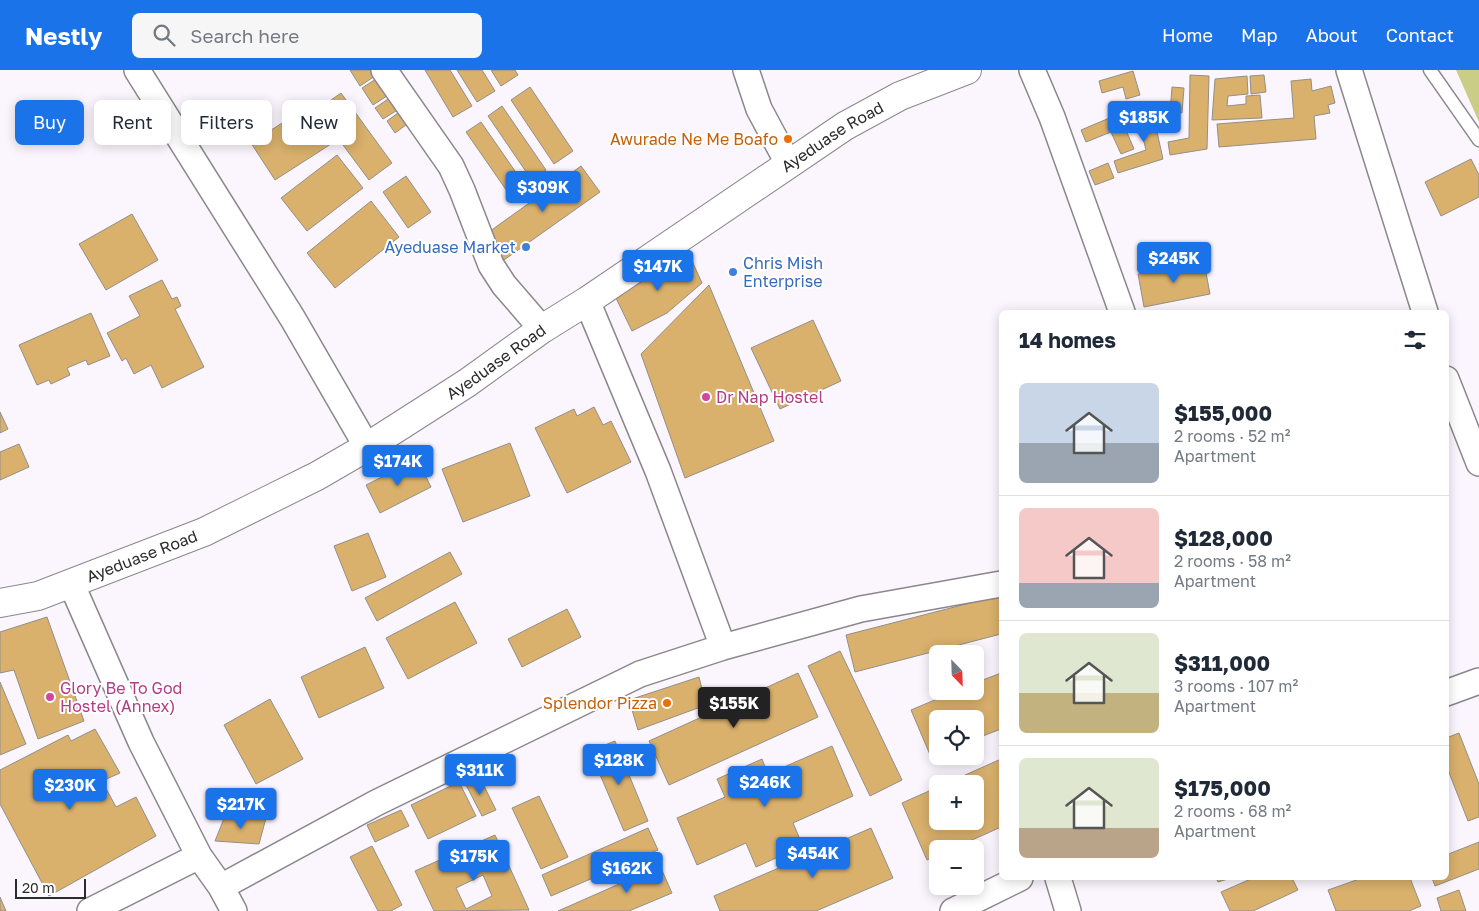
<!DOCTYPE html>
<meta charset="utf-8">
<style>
:root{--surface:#fff;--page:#f6f6f7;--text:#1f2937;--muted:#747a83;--line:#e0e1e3;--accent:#1a73e8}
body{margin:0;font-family:"Golos Text",sans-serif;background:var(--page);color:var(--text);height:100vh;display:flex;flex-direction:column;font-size:19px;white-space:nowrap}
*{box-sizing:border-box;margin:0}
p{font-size:16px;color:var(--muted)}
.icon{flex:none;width:28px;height:28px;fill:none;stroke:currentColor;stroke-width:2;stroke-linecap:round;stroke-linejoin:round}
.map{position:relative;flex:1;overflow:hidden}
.sheet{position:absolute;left:999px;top:240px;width:450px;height:570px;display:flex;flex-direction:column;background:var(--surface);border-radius:8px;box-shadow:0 2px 12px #0003}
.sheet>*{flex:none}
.hud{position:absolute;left:15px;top:30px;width:475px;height:45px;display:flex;gap:10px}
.needle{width:32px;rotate:157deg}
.fabs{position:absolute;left:929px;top:575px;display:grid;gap:10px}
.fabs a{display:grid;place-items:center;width:55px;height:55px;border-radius:8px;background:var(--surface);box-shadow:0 2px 12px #0003;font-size:25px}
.scale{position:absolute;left:15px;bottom:12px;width:71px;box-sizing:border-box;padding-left:5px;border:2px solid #2b2a2c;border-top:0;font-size:14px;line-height:18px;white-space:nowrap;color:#2b2a2c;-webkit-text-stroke:4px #fff;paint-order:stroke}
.price{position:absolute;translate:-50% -42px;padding:0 11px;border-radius:5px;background:var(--accent);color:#fff;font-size:16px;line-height:32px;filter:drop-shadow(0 1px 2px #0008)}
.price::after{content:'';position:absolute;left:50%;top:30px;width:15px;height:11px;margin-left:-8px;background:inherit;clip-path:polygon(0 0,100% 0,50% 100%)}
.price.on{background:#222;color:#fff}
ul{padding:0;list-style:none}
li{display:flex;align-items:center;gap:15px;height:125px;padding:0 20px}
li+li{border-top:1px solid var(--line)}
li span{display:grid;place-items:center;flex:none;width:140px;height:100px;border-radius:8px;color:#555}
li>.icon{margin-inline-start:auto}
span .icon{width:60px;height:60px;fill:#fffc;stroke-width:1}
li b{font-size:21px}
h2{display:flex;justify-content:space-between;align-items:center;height:60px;padding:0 20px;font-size:21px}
.chip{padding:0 18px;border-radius:8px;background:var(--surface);box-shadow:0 2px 12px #0003;font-size:18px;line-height:45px}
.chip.on{background:var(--accent);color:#fff}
header{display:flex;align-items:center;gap:30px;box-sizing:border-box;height:70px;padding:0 25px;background:var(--accent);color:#fff}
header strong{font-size:24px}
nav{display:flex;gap:28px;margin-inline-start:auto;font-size:18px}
.search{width:350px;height:45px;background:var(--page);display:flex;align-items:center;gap:12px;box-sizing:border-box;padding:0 18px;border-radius:8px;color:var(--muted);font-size:19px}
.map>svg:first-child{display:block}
.green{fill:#c9cd85}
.building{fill:#d9b06c;stroke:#938f89;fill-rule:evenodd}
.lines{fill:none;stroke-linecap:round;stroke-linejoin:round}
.lane-casing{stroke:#8b878d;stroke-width:15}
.street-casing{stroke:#8b878d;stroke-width:28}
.secondary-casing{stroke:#8b878d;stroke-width:30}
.lane{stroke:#fff;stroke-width:12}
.street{stroke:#fff;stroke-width:25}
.secondary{stroke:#fff;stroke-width:28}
.food-dot{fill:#e8710a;stroke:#fff;stroke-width:2}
.shop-dot{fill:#3f7fe0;stroke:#fff;stroke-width:2}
.hotel-dot{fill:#d1479c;stroke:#fff;stroke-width:2}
.labels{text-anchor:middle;stroke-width:4;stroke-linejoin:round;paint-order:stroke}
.street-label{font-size:16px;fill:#2b2a2c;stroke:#fff}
.food-label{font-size:16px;fill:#c56008;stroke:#fff;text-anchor:end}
.shop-label{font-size:16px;fill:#366cbe;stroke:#fff;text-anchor:end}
.hotel-label{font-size:16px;fill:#b23c85;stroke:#fff;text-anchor:start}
</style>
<header>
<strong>Nestly</strong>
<div class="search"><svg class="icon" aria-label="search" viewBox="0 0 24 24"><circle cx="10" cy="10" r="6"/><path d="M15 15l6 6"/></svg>Search here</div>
<nav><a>Home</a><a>Map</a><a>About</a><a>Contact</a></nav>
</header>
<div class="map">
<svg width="1479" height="841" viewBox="0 0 1479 841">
<rect width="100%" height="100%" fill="#fbf6fd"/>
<!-- green -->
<path class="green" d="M1456,0H1479V52Z"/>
<!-- building -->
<path class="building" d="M350,0H375L378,4L360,16Z
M425,0H450L472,36L453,47Z
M457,0H482L495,21L477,32Z
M491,0H515L518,5L501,16Z
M1133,1L1140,25L1126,29L1123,17L1102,23L1099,11Z
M1190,5L1209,6L1207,79L1170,85L1168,72L1189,68Z
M1264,5L1266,22L1251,24L1250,6Z
M1247,6L1248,24L1228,26L1227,36L1246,34V26L1260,25L1262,48L1212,50L1215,9Z
M379,7L390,24L373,35L362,18Z
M1311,9L1312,21L1331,16L1335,33L1328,35L1330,43L1314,46L1316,69L1219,77L1217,54L1294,48L1291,11Z
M530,17L573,81L554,94L511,30Z
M1172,17L1184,18L1182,43L1170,42Z
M341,23L392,93L369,110L317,40Z
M391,27L399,39L383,49L375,38Z
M1151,35L1163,89L1118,103L1114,91L1146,80L1136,39Z
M502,36L546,100L531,109L488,46Z
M307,37L331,74L275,110L251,73Z
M402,40L410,52L395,63L387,51Z
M1119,44L1134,79L1121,84L1111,62L1086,72L1081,60Z
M481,52L524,114L509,124L466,62Z
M337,85L363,118L307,161L281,128Z
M1471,89L1479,105V127L1441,146L1425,112Z
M1108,93L1114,108L1095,115L1089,101Z
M581,96L600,122L504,190L486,164Z
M406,106L431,142L408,158L383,122Z
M371,131L399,167L335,218L307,183Z
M132,144L158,190L106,220L79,174Z
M688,182L702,213L667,243L632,261L614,224Z
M1204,192L1210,224L1144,237L1138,204Z
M162,210L172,229L177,227L181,236L175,239L204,297L162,318L151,295L134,304L126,288L122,291L107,263L140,246L129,226Z
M709,215L774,371L685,408L641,284Z
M91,243L110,286L88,295L86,290L67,298L70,305L51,314L49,310L37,315L19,275Z
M813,250L841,311L780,339L751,278Z
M594,337L603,355L611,351L631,392L567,423L535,358L574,339L577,346Z
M0,342L8,359L0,363Z
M510,373L530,426L463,452L442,399Z
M19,374L29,397L0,410V382Z
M410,393L414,401L421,397L431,417L380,443L366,415Z
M368,463L386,507L352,521L334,476Z
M450,482L462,504L377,551L365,528Z
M1001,525V564L855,602L846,565Z
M455,532L477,573L408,609L386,568Z
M567,539L581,567L522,597L508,569Z
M47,547L84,651L38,669L14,600L0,603V562Z
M365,577L384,618L319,648L301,607Z
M840,581L902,710L870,726L808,596Z
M798,603L818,647L669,715L649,671Z
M1001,603V659L975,669V649H938V685L931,687L911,640L956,621H975V613Z
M699,607L706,635L638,660L629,630Z
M0,612L26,674L0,685Z
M270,629L303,689L256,714L224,655Z
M95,659L120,703L102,711L116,737L136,727L156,766L49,826L0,734V700L68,665L71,671Z
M1459,663L1479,714V747L1468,751L1446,695V668Z
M615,671L648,751L624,761L590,681Z
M832,676L853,726L793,753L803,776L756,797L746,773L697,795L677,748L725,727L717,709L762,689L768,704Z
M1001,689V757L952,779H938V785L927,790L902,733L938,717V751H975V714H945Z
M479,706L496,740L482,746L465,713Z
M459,712L476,746L428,769L411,735Z
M539,726L568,787L541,799L512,738Z
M401,740L409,756L375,772L367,755Z
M225,746L266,748L259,774L215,771Z
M648,758L658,780L551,826L542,805Z
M871,758L893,808L816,841H720L714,826Z
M495,765L529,840L434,841L415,801L442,789L446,798L474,785L470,776ZM483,805L492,826L466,839L456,818Z
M1479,772V799L1435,816L1432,808H1446V785Z
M372,776L402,835L391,841H378L350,787Z
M660,796L672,823L629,841H558Z
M1216,808H1231L1218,812Z
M1253,808H1292L1298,820L1253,841H1230L1221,822Z
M1362,808H1410L1421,836L1409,841H1336L1328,820Z
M1459,820L1466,841H1441L1437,828Z
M0,827L6,841H0Z"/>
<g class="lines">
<!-- lane casing -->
<g class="lane-casing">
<path id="lane" d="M1430,0L1479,70"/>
</g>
<!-- street casing -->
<g class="street-casing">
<path id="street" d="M137,0L293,249L367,377
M384,0L451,96L462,120L491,195L504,215L542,259
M746,0L759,39L788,93
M1032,0L1052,47L1122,242
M1349,0L1425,242
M587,231L658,401L723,577
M1446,309L1479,393
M71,513L141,672L199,786L221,817L234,841
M1446,623L1479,611
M1058,808L1068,841
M221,817L376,733L640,604L723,577L861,539L1001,514
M90,841L199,786
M953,841L1020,808"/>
</g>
<!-- secondary casing -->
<g class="secondary-casing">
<g id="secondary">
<path id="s1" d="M0,533L38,526L204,462L317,406L367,377L467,313L542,259L587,231L845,56L900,26L967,0"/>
</g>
</g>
<!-- lane -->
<use href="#lane" class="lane"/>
<!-- street -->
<use href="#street" class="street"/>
<!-- secondary -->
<use href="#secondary" class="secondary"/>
</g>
<!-- markers -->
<g class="food-dot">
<circle cx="788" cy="69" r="5"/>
<circle cx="667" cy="633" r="5"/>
</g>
<g class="shop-dot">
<circle cx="526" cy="177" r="5"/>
<circle cx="733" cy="202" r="5"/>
</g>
<g class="hotel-dot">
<circle cx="706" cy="327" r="5"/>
<circle cx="50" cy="627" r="5"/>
</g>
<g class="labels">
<!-- street labels -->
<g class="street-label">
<text dy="6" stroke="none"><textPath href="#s1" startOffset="960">Ayeduase Road</textPath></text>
<text dy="6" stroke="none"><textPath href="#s1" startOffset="555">Ayeduase Road</textPath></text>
<text dy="6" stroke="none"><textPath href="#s1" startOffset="150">Ayeduase Road</textPath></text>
</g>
<!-- food labels -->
<g class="food-label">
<text x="778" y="75">Awurade Ne Me Boafo</text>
<text x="657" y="639">Splendor Pizza</text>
</g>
<!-- shop labels -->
<g class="shop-label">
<text x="516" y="183">Ayeduase Market</text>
<text x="743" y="199" text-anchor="start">Chris Mish<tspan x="743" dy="18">Enterprise</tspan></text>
</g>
<!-- hotel labels -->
<g class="hotel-label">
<text x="716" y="333">Dr Nap Hostel</text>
<text x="60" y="624">Glory Be To God<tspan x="60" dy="18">Hostel (Annex)</tspan></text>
</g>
</g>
</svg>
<div class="fabs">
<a><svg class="needle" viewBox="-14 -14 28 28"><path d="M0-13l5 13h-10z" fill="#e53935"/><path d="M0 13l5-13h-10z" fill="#747a83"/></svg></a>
<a><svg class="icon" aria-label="locate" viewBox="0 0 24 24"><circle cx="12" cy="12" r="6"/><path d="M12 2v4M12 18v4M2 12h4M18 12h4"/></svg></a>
<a>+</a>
<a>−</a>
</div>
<div class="scale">20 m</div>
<b class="price" style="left:1144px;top:73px">$185K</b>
<b class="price" style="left:543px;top:143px">$309K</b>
<b class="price" style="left:1174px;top:214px">$245K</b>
<b class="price" style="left:658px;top:222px">$147K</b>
<b class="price" style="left:398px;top:417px">$174K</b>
<b class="price on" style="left:734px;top:659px">$155K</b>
<b class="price" style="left:619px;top:716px">$128K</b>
<b class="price" style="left:480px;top:726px">$311K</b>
<b class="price" style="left:765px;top:738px">$246K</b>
<b class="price" style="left:70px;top:741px">$230K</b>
<b class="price" style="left:241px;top:760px">$217K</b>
<b class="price" style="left:813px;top:809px">$454K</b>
<b class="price" style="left:474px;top:812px">$175K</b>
<b class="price" style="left:627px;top:824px">$162K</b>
<div class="hud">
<a class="chip on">Buy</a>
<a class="chip">Rent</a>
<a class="chip">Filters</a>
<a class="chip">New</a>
</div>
<section class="sheet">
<h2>14 homes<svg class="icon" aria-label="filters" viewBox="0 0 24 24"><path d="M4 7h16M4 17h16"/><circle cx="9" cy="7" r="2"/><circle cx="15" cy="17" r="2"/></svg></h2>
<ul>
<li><span style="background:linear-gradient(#c9d6e8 60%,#9aa5b1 0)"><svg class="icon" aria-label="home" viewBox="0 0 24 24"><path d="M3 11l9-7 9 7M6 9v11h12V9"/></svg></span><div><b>$155,000</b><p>2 rooms · 52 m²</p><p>Apartment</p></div></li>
<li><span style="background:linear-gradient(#f6c9c9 75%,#9aa5b1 0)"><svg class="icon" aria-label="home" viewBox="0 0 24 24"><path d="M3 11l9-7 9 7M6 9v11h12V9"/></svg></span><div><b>$128,000</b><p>2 rooms · 58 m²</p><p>Apartment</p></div></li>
<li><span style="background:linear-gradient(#dfe7d0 60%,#c2b280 0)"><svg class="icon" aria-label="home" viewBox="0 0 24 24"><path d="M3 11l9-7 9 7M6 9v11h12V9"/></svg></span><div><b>$311,000</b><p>3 rooms · 107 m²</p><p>Apartment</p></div></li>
<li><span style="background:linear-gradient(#dfe7d0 70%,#b9a48a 0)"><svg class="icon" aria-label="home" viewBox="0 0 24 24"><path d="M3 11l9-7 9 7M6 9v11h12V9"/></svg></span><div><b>$175,000</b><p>2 rooms · 68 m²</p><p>Apartment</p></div></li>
</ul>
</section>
</div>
